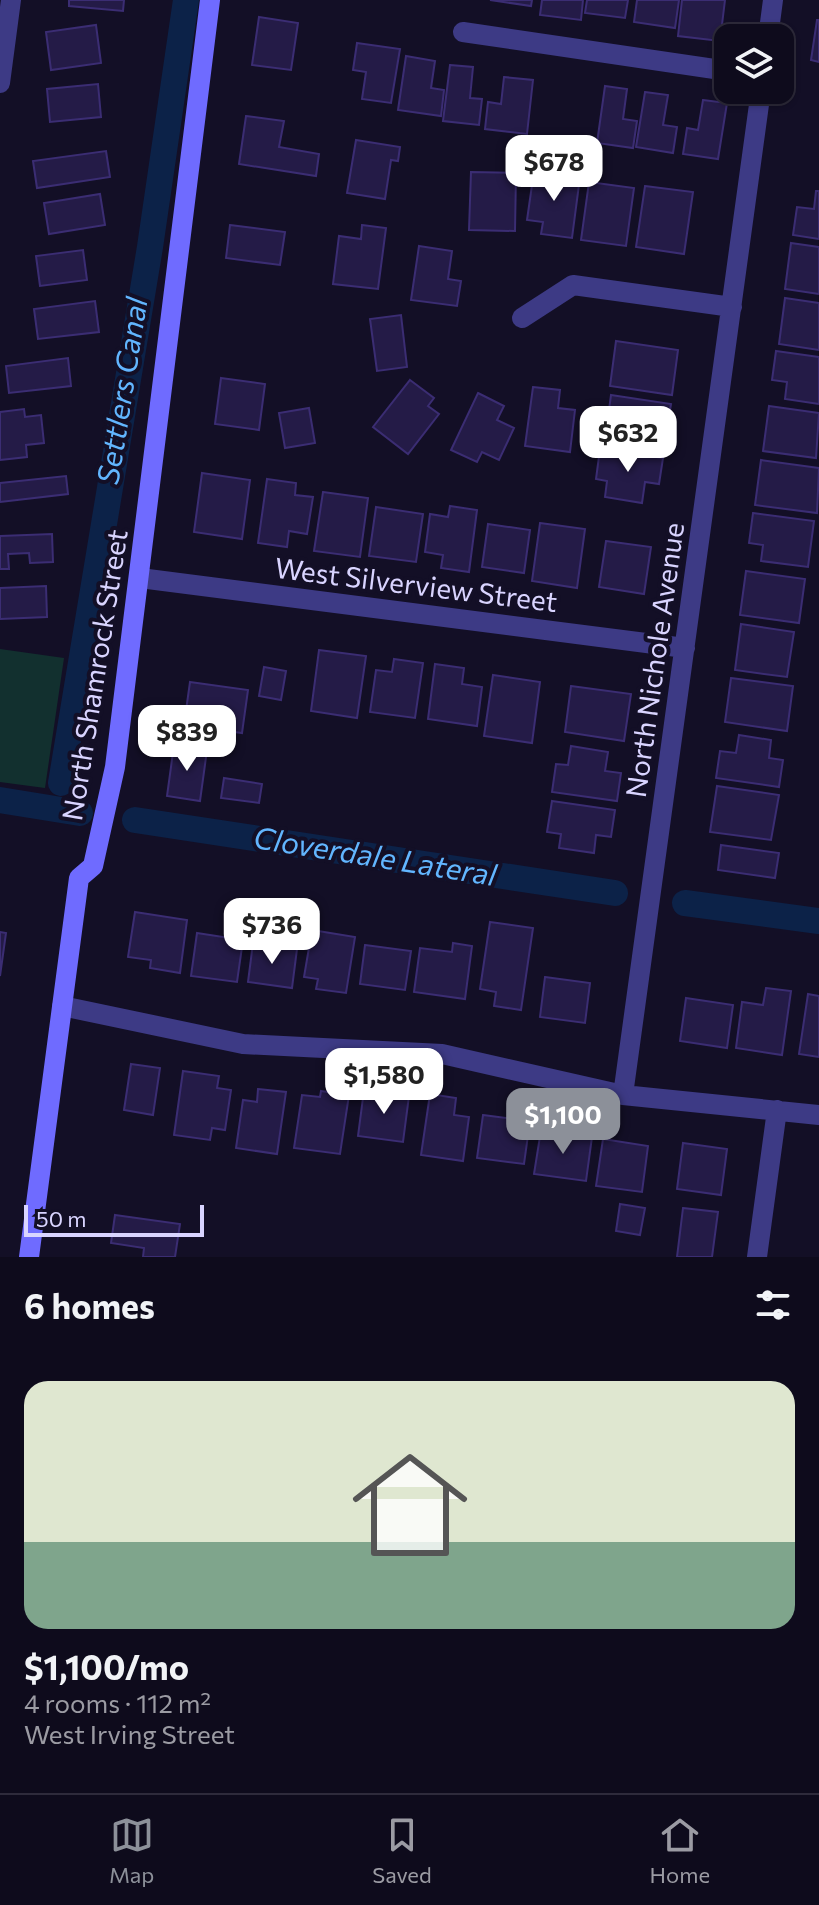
<!DOCTYPE html>
<meta charset="utf-8">
<style>
:root{--surface:#0e0b1c;--page:#1c1929;--text:#f1f3f6;--muted:#9b9ba3;--line:#2e2b3b;--accent:#8c9099}
body{margin:0;font-family:Commissioner,sans-serif;background:var(--page);color:var(--text);height:100vh;display:flex;flex-direction:column;font-size:30px;white-space:nowrap}
*{box-sizing:border-box;margin:0}
p{font-size:26px;color:var(--muted)}
.icon{flex:none;width:44px;height:44px;fill:none;stroke:currentColor;stroke-width:2;stroke-linecap:round;stroke-linejoin:round}
.map{position:relative;height:1257px;overflow:hidden}
.details{display:flex;flex-direction:column;background:var(--surface);flex:1}
.details>*{flex:none}
.controls{position:absolute;left:714px;top:24px;display:grid;gap:16px}
.controls a{display:grid;place-items:center;width:80px;height:80px;border-radius:16px;background:var(--surface);box-shadow:0 2px 6px #0004,0 0 0 2px var(--line);font-size:40px}
.scale{position:absolute;left:24px;bottom:20px;width:180px;box-sizing:border-box;padding-left:8px;border:4px solid #d9d4ff;border-top:0;font-size:22px;line-height:28px;white-space:nowrap;color:#d9d4ff;-webkit-text-stroke:6px #130f26;paint-order:stroke}
.price{position:absolute;translate:-50% -68px;padding:0 18px;border-radius:16px;background:#fff;color:#222;font-size:26px;line-height:52px;filter:drop-shadow(0 2px 4px #0008)}
.price::after{content:'';position:absolute;left:50%;top:48px;width:24px;height:18px;margin-left:-12px;background:inherit;clip-path:polygon(0 0,100% 0,50% 100%)}
.price.active{background:var(--accent);color:#fff}
ul{padding:0;list-style:none}
li{display:grid;align-content:center;gap:16px;height:424px;padding:0 24px}
li+li{border-top:2px solid var(--line)}
li span{display:grid;place-items:center;height:248px;border-radius:24px;color:#555}
li>.icon{margin-inline-start:auto}
span .icon{width:144px;height:144px;fill:#fffc;stroke-width:1}
li b{font-size:34px}
h2{display:flex;justify-content:space-between;align-items:center;height:96px;padding:0 24px;font-size:34px}
.dock{display:flex;justify-content:space-around;align-items:center;height:112px;border-top:2px solid var(--line);background:var(--surface);font-size:22px;color:var(--muted)}
.dock a{display:grid;justify-items:center;gap:4px}
.dock .active{color:var(--accent)}
.map>svg:first-child{display:block}
.green{fill:#12302f}
.lines{fill:none;stroke-linecap:round;stroke-linejoin:round}
.canal{stroke:#0c2248;stroke-width:26}
.building{fill:#241b47;stroke:#3b2d73;stroke-width:2}
.street{stroke:#3d3a85;stroke-width:20}
.secondary{stroke:#6f6bff;stroke-width:20}
.labels{text-anchor:middle;stroke-width:8;stroke-linejoin:round;paint-order:stroke}
.street-label{font-size:28px;fill:#d9d4ff;stroke:#130f26}
.water-label{font-size:30px;font-style:italic;fill:#62b6ff;stroke:#130f26}
</style>
<div class="map">
<svg width="819" height="1257" viewBox="0 0 819 1257">
<rect width="100%" height="100%" fill="#130f26"/>
<!-- green -->
<path class="green" d="M0,649L64,658L45,788L0,782Z"/>
<g class="lines">
<!-- canal -->
<path class="canal" d="M61,783L150,247L186,0
M0,800L80,813
M135,820L615,893
M685,903L819,921"/>
</g>
<!-- building -->
<path class="building" d="M69,0H124L123,11L69,6Z
M490,0H532L531,6Z
M542,0H583L581,20L540,15Z
M587,0H628L625,18L585,13Z
M637,0H679L675,28L634,22Z
M682,0H725L720,41L678,36Z
M259,17L298,23L291,70L252,65Z
M817,20H819V62L811,60Z
M96,25L101,63L51,70L46,32Z
M357,43L400,49L391,103L362,99L366,72L353,70Z
M406,56L435,61L431,88L444,90L441,116L398,110Z
M450,65L473,67L470,98L482,99L479,125L443,121Z
M504,77L533,80L527,134L485,129L488,102L501,104Z
M98,84L101,117L50,122L47,89Z
M605,86L627,89L623,119L637,121L633,148L597,143Z
M645,92L668,95L663,125L677,127L673,153L636,147Z
M703,100L727,103L718,159L683,154L687,128L698,130Z
M246,116L284,121L279,147L319,154L316,176L239,164Z
M356,140L400,147L398,161L391,160L385,199L347,193Z
M106,151L110,177L37,188L33,161Z
M534,171L580,177L572,238L541,234L543,222L527,220Z
M471,172L516,173L515,231L469,230Z
M589,182L634,188L626,246L581,240Z
M645,186L693,192L684,254L636,247Z
M816,191H819V239L793,235L797,207L814,209Z
M100,194L105,225L49,234L44,203Z
M230,225L285,232L280,265L226,258Z
M362,225L386,228L378,289L333,284L339,236L361,239Z
M791,243L819,247V294L785,289Z
M419,246L452,251L448,279L461,281L457,306L411,300Z
M83,250L87,280L40,286L36,256Z
M785,298L819,303V350L779,344Z
M95,301L99,332L38,339L34,309Z
M401,315L407,367L377,371L370,319Z
M616,341L678,350L672,395L610,386Z
M776,351L819,357V404L785,399L787,382L772,380Z
M68,358L71,386L9,393L6,366Z
M221,378L265,384L259,430L215,424Z
M410,380L434,398L428,406L439,414L408,454L373,427Z
M533,387L560,390L558,408L575,410L570,452L525,446Z
M478,393L504,406L497,420L514,428L499,460L482,452L477,462L451,450Z
M611,395L671,404L664,448L605,440Z
M769,406L819,413L816,458L763,451Z
M309,408L315,443L285,448L279,413Z
M24,409L25,417L41,415L44,443L26,445L27,457L0,460V412Z
M600,449L663,458L659,484L645,482L642,503L605,497L607,481L596,479Z
M761,460L819,468L817,513L755,505Z
M202,473L250,480L242,539L194,532Z
M66,476L68,494L0,502V483Z
M267,479L296,483L295,495L313,497L307,534L289,531L287,547L258,543Z
M323,492L368,498L360,557L314,551Z
M450,506L477,510L469,572L441,568L443,555L425,552L430,514L448,517Z
M376,507L423,514L416,562L369,556Z
M753,513L814,521L808,567L761,561L763,545L749,543Z
M540,523L585,529L577,588L532,581Z
M488,524L530,530L524,573L482,567Z
M52,534L53,562L30,563L29,553L8,554L9,569H0V536Z
M606,541L651,547L644,594L599,587Z
M746,571L805,579L799,623L740,615Z
M46,586L47,617L0,619V588Z
M741,624L794,632L787,677L735,670Z
M319,650L366,656L357,718L311,711Z
M394,659L423,663L415,718L370,712L376,670L392,672Z
M435,664L464,668L462,684L482,687L477,726L428,719Z
M264,667L286,671L281,700L259,696Z
M493,675L540,682L532,743L484,736Z
M731,678L793,686L787,731L725,722Z
M190,682L248,690L242,733L184,725Z
M571,686L631,694L624,741L565,732Z
M739,735L771,740L769,758L783,760L779,787L716,778L720,751L736,753Z
M174,745L207,750L200,801L167,796Z
M571,746L608,752L605,771L621,773L617,801L552,792L556,764L568,765Z
M224,778L262,784L259,803L221,798Z
M717,786L779,795L771,840L710,832Z
M552,801L615,810L611,837L596,835L594,853L559,848L561,834L547,832Z
M721,845L779,853L775,878L718,870Z
M135,912L187,920L180,973L150,968L151,960L128,957Z
M490,922L533,928L521,1010L494,1006L496,992L480,989Z
M312,930L355,937L346,993L316,989L318,979L304,977Z
M0,932L6,933L0,976Z
M197,933L243,940L237,982L191,976Z
M253,943L297,949L292,988L248,982Z
M453,943L472,946L465,999L414,992L420,948L452,952Z
M365,945L411,951L405,990L360,984Z
M545,977L590,983L585,1023L540,1017Z
M766,988L791,991L782,1055L736,1048L742,1002L763,1005Z
M808,994L819,996V1057L799,1054Z
M686,998L733,1005L727,1048L680,1041Z
M131,1064L160,1068L153,1115L124,1110Z
M183,1071L219,1076L217,1088L231,1090L225,1130L212,1128L210,1140L174,1135Z
M258,1089L286,1092L277,1154L236,1148L243,1100L257,1102Z
M364,1090L409,1096L403,1142L358,1136Z
M321,1091L349,1095L340,1154L294,1148L302,1095L320,1097Z
M430,1094L456,1098L454,1115L469,1117L463,1161L421,1155Z
M483,1115L530,1121L524,1164L477,1158Z
M541,1130L592,1137L586,1181L534,1174Z
M603,1139L648,1146L642,1192L596,1186Z
M683,1143L727,1149L721,1195L677,1189Z
M620,1204L645,1208L640,1235L616,1231Z
M683,1208L718,1212L712,1257H677Z
M115,1215L180,1224L175,1257H143L144,1248L111,1243Z"/>
<g class="lines">
<!-- street -->
<path class="street" d="M463,32L728,71
M768,38L773,0
M0,83L11,0
M522,318L573,285L732,307
M140,578L685,648
M62,1006L243,1044L442,1054L623,1095L819,1115
M623,1095L761,90
M757,1257L777,1110"/>
<!-- secondary -->
<path class="secondary" d="M29,1257L79,878L93,866L115,767L210,0"/>
</g>
<g class="labels">
<!-- street labels -->
<g class="street-label">
<text transform="translate(416 585) rotate(7)" y="10">West Silverview Street</text>
<text transform="translate(655 660) rotate(-82)" y="10">North Nichole Avenue</text>
<text transform="translate(95 675) rotate(-81)" y="10">North Shamrock Street</text>
</g>
<!-- water labels -->
<g class="water-label">
<text transform="translate(123 391) rotate(-81)" y="10">Settlers Canal</text>
<text transform="translate(375 857) rotate(9)" y="10">Cloverdale Lateral</text>
</g>
</g>
</svg>
<div class="controls">
<a><svg class="icon" aria-label="layers" viewBox="0 0 24 24"><path d="M12 4l9 5-9 5-9-5zM3 14l9 5 9-5"/></svg></a>
</div>
<div class="scale">50 m</div>
<b class="price" style="left:554px;top:203px">$678</b>
<b class="price" style="left:628px;top:474px">$632</b>
<b class="price" style="left:187px;top:773px">$839</b>
<b class="price" style="left:272px;top:966px">$736</b>
<b class="price" style="left:384px;top:1116px">$1,580</b>
<b class="price active" style="left:563px;top:1156px">$1,100</b>
</div>
<section class="details">
<h2>6 homes<svg class="icon" aria-label="filters" viewBox="0 0 24 24"><path d="M4 7h16M4 17h16"/><circle cx="9" cy="7" r="2"/><circle cx="15" cy="17" r="2"/></svg></h2>
<ul>
<li><span style="background:linear-gradient(#dfe7d0 65%,#7fa58c 0)"><svg class="icon" aria-label="home" viewBox="0 0 24 24"><path d="M3 11l9-7 9 7M6 9v11h12V9"/></svg></span><div><b>$1,100/mo</b><p>4 rooms · 112 m²</p><p>West Irving Street</p></div></li>
</ul>
</section>
<nav class="dock">
<a class="active"><svg class="icon" aria-label="map" viewBox="0 0 24 24"><path d="M3 6l6-2 6 2 6-2v14l-6 2-6-2-6 2zM9 4v14M15 6v14"/></svg>Map</a>
<a><svg class="icon" aria-label="saved" viewBox="0 0 24 24"><path d="M7 4h10v16l-5-4-5 4z"/></svg>Saved</a>
<a><svg class="icon" aria-label="home" viewBox="0 0 24 24"><path d="M3 11l9-7 9 7M6 9v11h12V9"/></svg>Home</a>
</nav>
